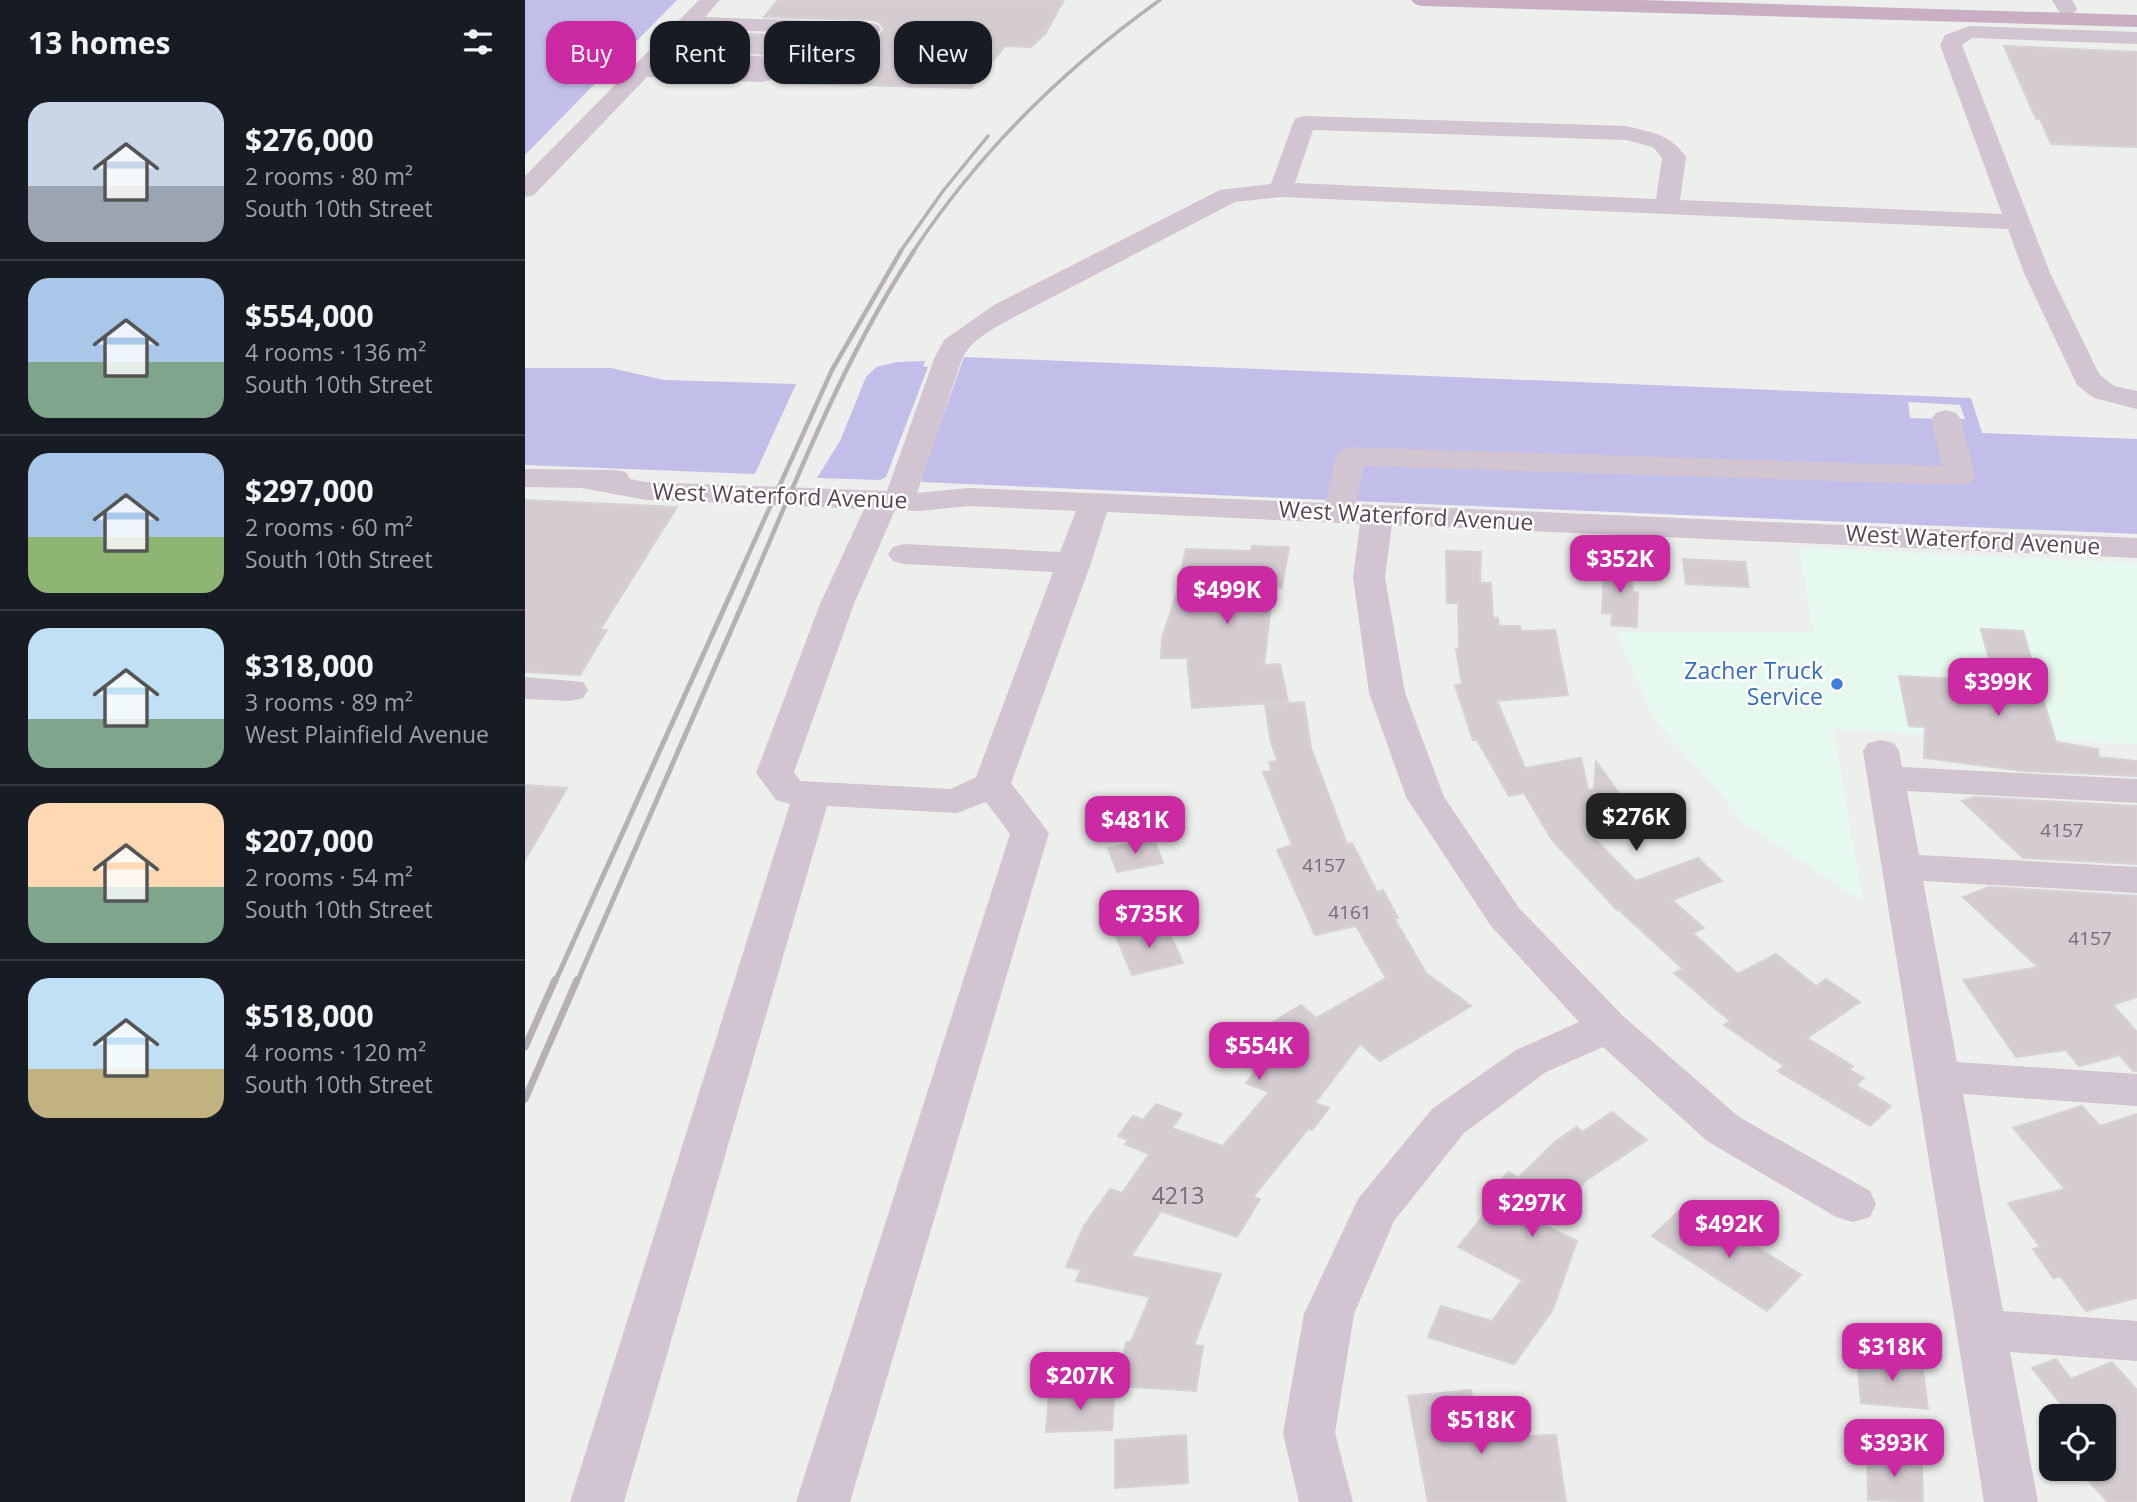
<!DOCTYPE html>
<meta charset="utf-8">
<style>
:root{--surface:#171b24;--page:#20242c;--text:#f1f3f6;--muted:#9ea1a6;--line:#363941;--accent:#cb2aa2}
body{margin:0;font-family:"Open Sans",sans-serif;background:var(--page);color:var(--text);height:100vh;display:flex;flex-direction:column;font-size:26px;white-space:nowrap}
*{box-sizing:border-box;margin:0}
p{font-size:23px;color:var(--muted)}
.icon{flex:none;width:38px;height:38px;fill:none;stroke:currentColor;stroke-width:2;stroke-linecap:round;stroke-linejoin:round}
.map{position:relative;flex:1;overflow:hidden}
.details{display:flex;flex-direction:column;background:var(--surface);width:525px}
.details>*{flex:none}
.guide{position:absolute;left:21px;top:21px;width:665px;height:63px;display:flex;gap:14px}
.fabs{position:absolute;left:1514px;top:1404px;display:grid;gap:14px}
.fabs a{display:grid;place-items:center;width:77px;height:77px;border-radius:14px;background:var(--surface);box-shadow:0 2px 5px #0004;font-size:35px}
.price{position:absolute;translate:-50% -60px;padding:0 16px;border-radius:14px;background:var(--accent);color:#fff;font-size:23px;line-height:46px;filter:drop-shadow(0 2px 4px #0008)}
.price::after{content:'';position:absolute;left:50%;top:42px;width:21px;height:16px;margin-left:-10px;background:inherit;clip-path:polygon(0 0,100% 0,50% 100%)}
.price.selected{background:#222;color:#fff}
ul{padding:0;list-style:none}
li{display:flex;align-items:center;gap:21px;height:175px;padding:0 28px}
li+li{border-top:2px solid var(--line)}
li span{display:grid;place-items:center;flex:none;width:196px;height:140px;border-radius:21px;color:#555}
li>.icon{margin-inline-start:auto}
span .icon{width:84px;height:84px;fill:#fffc;stroke-width:1}
li b{font-size:30px}
h2{display:flex;justify-content:space-between;align-items:center;height:84px;padding:0 28px;font-size:30px}
.pill{padding:0 24px;border-radius:21px;background:var(--surface);box-shadow:0 2px 5px #0004;font-size:24px;line-height:63px}
.pill.selected{background:var(--accent);color:#fff}
main{display:flex;flex:1;min-height:0}
.map>svg:first-child{display:block}
.commercial{fill:#e6f9ee}
.green{fill:#c1bee9}
.building{fill:#d4ccd1;stroke:#d7d1d5;stroke-width:2}
.lines{fill:none;stroke-linecap:round;stroke-linejoin:round}
.minor{fill:#d2c4d0;fill-rule:evenodd}
.major{fill:#c9aec4;fill-rule:evenodd}
.rail-far3{stroke:#b6afb4;stroke-width:3.5}
.rail-far2{stroke:#b6afb4;stroke-width:4.5}
.rail-far1{stroke:#b6afb4;stroke-width:5}
.rail{stroke:#b6afb4;stroke-width:7}
.shop-dot{fill:#3f7fe0;stroke:#fff;stroke-width:2.5}
.labels{text-anchor:middle;stroke-width:5;stroke-linejoin:round;paint-order:stroke}
.number-label{font-size:19px;fill:#776874}
.street-label{font-size:23px;fill:#584655;stroke:#fff}
.shop-label{font-size:23px;fill:#366cbe;stroke:#fff;text-anchor:end}
.near-number-label{font-size:23px;fill:#776874}
</style>
<main>
<section class="details">
<h2>13 homes<svg class="icon" aria-label="filters" viewBox="0 0 24 24"><path d="M4 7h16M4 17h16"/><circle cx="9" cy="7" r="2"/><circle cx="15" cy="17" r="2"/></svg></h2>
<ul>
<li><span style="background:linear-gradient(#c9d6e8 60%,#9aa5b1 0)"><svg class="icon" aria-label="home" viewBox="0 0 24 24"><path d="M3 11l9-7 9 7M6 9v11h12V9"/></svg></span><div><b>$276,000</b><p>2 rooms · 80 m²</p><p>South 10th Street</p></div></li>
<li><span style="background:linear-gradient(#a9c7e8 60%,#7fa58c 0)"><svg class="icon" aria-label="home" viewBox="0 0 24 24"><path d="M3 11l9-7 9 7M6 9v11h12V9"/></svg></span><div><b>$554,000</b><p>4 rooms · 136 m²</p><p>South 10th Street</p></div></li>
<li><span style="background:linear-gradient(#a9c7e8 60%,#8fb573 0)"><svg class="icon" aria-label="home" viewBox="0 0 24 24"><path d="M3 11l9-7 9 7M6 9v11h12V9"/></svg></span><div><b>$297,000</b><p>2 rooms · 60 m²</p><p>South 10th Street</p></div></li>
<li><span style="background:linear-gradient(#bfe0f5 65%,#7fa58c 0)"><svg class="icon" aria-label="home" viewBox="0 0 24 24"><path d="M3 11l9-7 9 7M6 9v11h12V9"/></svg></span><div><b>$318,000</b><p>3 rooms · 89 m²</p><p>West Plainfield Avenue</p></div></li>
<li><span style="background:linear-gradient(#ffd9b3 60%,#7fa58c 0)"><svg class="icon" aria-label="home" viewBox="0 0 24 24"><path d="M3 11l9-7 9 7M6 9v11h12V9"/></svg></span><div><b>$207,000</b><p>2 rooms · 54 m²</p><p>South 10th Street</p></div></li>
<li><span style="background:linear-gradient(#bfe0f5 65%,#c2b280 0)"><svg class="icon" aria-label="home" viewBox="0 0 24 24"><path d="M3 11l9-7 9 7M6 9v11h12V9"/></svg></span><div><b>$518,000</b><p>4 rooms · 120 m²</p><p>South 10th Street</p></div></li>
</ul>
</section>
<div class="map">
<svg width="1612" height="1502" viewBox="0 0 1612 1502">
<rect width="100%" height="100%" fill="#edefec"/>
<!-- commercial -->
<path class="commercial" d="M1274,548L1612,563V744L1308,729L1338,902L1217,821L1197,794L1130,721L1092,632H1288Z"/>
<!-- green -->
<path class="green" d="M0,0H152L0,155Z
M439,357L1446,398L1457,433L1612,439V534L828,501L832,460L1443,480L1429,419H1440L1435,405L1383,402L1385,418L1415,419L1427,473L819,453L803,500L397,482L396,478Z
M400,361L398,366L403,367L361,477L355,480L292,478L315,441L341,377L351,367L372,362Z
M0,368H86L139,380L271,384L230,474L0,465Z"/>
<!-- building -->
<path class="building" d="M253,0H539L520,34L506,47L480,46L446,88L257,83L275,62H260L263,56L208,52L224,34L346,38L354,36L359,29L354,22L346,20L239,17Z
M1479,46L1612,52V147L1526,144L1515,119H1511Z
M0,500L152,507L75,630H82L55,675L0,672Z
M727,546L764,547L757,588L748,587L739,665L755,664L763,702L667,708L662,658H636L637,638L651,595L661,549L726,551Z
M921,551L956,552L955,583H966L968,618H973L974,626H995L996,631L1030,630L1043,695L972,701L1000,768L1056,758L1063,790L1069,789L1071,761L1110,816L1058,827L1111,881L1173,858L1197,881L1147,900L1179,928L1168,933L1213,974L1251,954L1291,986L1301,979L1335,1002L1282,1038L1328,1066L1324,1069L1339,1078L1331,1085L1366,1106L1345,1126L1253,1071L1259,1066L1199,1025L1205,1021L1149,973L1158,969L1094,910H1092L1027,840L999,793L984,796L952,740H948L930,685L937,684L931,649H934L933,603H922Z
M1158,559L1220,562L1224,587L1161,584Z
M1079,564L1106,565L1108,592H1113L1112,627L1086,625L1087,614L1077,613Z
M1456,629L1498,631L1531,742L1573,749L1574,757L1612,761V776L1499,771L1399,758L1400,727L1384,726L1374,676L1470,681Z
M779,702L786,748L822,844L827,843L852,892L858,890L873,918H869L901,973L946,1006L855,1061L835,1044L790,1103L804,1108L787,1130L783,1129L728,1197L735,1199L712,1237L636,1211L606,1256L696,1274L669,1345L678,1346L671,1391L593,1386L601,1342H606L625,1297L551,1281L556,1270L541,1267L559,1226L585,1189L597,1193L624,1154L600,1144L603,1140L593,1136L608,1116L618,1120L631,1104L657,1114L647,1128L698,1146L744,1092L721,1083L760,1032L748,1022L776,1005L791,1018L861,978L831,926L790,935L752,850L767,845L738,772L747,771L744,762L753,761L746,743L740,705Z
M0,785L42,788L0,860Z
M1449,797L1612,806V864L1498,858L1437,801Z
M629,839L638,863L592,872L583,848Z
M1464,887L1612,896V997L1588,1005L1612,1032V1071H1608L1595,1055L1554,1066L1541,1050L1491,1057L1438,980L1513,967L1438,897Z
M641,925L658,963L607,975L591,936Z
M1557,1106L1575,1126L1612,1114V1298L1561,1311L1536,1277L1528,1278L1508,1249L1515,1247L1483,1203L1540,1189L1488,1128Z
M1087,1112L1122,1140L1063,1179L1017,1224L1052,1241L1027,1311L989,1364L903,1337L916,1306L967,1321L997,1280L933,1247L970,1201L960,1194L984,1172L993,1178L1032,1140L1052,1127L1057,1132Z
M1155,1210L1203,1240L1210,1233L1276,1275L1242,1311L1127,1236Z
M1332,1357L1397,1363L1403,1409L1336,1403Z
M1531,1359L1546,1379L1587,1362L1612,1390V1502H1583L1551,1468H1578V1416H1545L1507,1368Z
M946,1390L955,1438L1031,1435L1041,1502H903L883,1396Z
M589,1393L587,1430L521,1432L524,1394Z
M661,1435L663,1483L590,1488V1440Z
M1342,1454L1397,1462L1398,1502L1343,1500Z"/>
<g class="lines">
<!-- minor -->
<path class="minor" d="M174,0H195L180,17L346,23L353,25L356,29L353,33L346,35L168,29L146,52L247,57L255,58L258,63L245,80L237,82L122,77L9,195L0,197V176Z
M1527,0H1547L1552,9L1549,13H1535Z
M1445,26L1612,32V44L1447,38L1437,45L1525,273L1574,374L1589,386L1612,391V409L1569,398L1552,385L1499,273L1483,229L756,197L710,202L489,317C470,328 446,339 437,359L392,493L444,488L800,503L811,456L815,450L826,447L1417,466L1406,419L1411,413L1421,410L1431,413L1436,419L1450,476L1446,483L1435,485L839,466L831,504L1612,538V558L867,525L860,577L880,693L919,797L994,908L1098,1016L1214,1117L1345,1191L1351,1204L1345,1217L1328,1222L1311,1217L1182,1141L1078,1047L1021,1072L939,1133L869,1221L829,1314L810,1433L828,1502H774L758,1433L779,1314L833,1199L907,1109L991,1050L1054,1022L966,926L881,797L844,693L828,577L835,524L582,512L566,563L486,783L524,833L325,1502H271L485,834L461,802L432,813L302,806L99,1502H45L265,804L251,800L231,773L295,604L339,509L121,500L57,488L0,487V469L90,470L101,472L105,479L121,482L362,491L409,359L419,340L469,305L695,190L746,184L768,123L771,118L779,116L1101,126C1128,133 1144,133 1161,157L1155,200L1477,214L1415,45L1420,35ZM788,130L1101,140L1128,147L1137,158L1131,199L770,183ZM444,506L551,511L535,552L379,544L368,547L363,554L368,561L379,564L528,572L451,777L426,789L275,781L269,772L329,604L370,510L394,511Z
M0,677L58,682L63,690L58,698L45,701L0,699Z
M1356,740L1369,743L1374,751L1377,767L1612,779V803L1382,791L1394,855L1612,867V893L1398,881L1432,1062L1612,1074V1106L1438,1094L1478,1311L1612,1321V1361L1485,1352L1513,1502H1459L1338,751L1343,743Z"/>
<!-- major -->
<path class="major" d="M886,0H1115L1612,15V27L897,6L890,4Z"/>
<!-- rail-far3 -->
<path class="rail-far3" d="M375,252L418,191L463,136
M388,252C454,152 537,70 635,0"/>
<!-- rail-far2 -->
<path class="rail-far2" d="M215,573L307,370L376,251
M231,573C278,464 323,351 389,251"/>
<!-- rail-far1 -->
<path class="rail-far1" d="M30,982L216,571
M52,982L232,571"/>
<!-- rail -->
<path class="rail" d="M0,1047L30,980
M0,1099L52,980"/>
</g>
<!-- markers -->
<circle class="shop-dot" cx="1312" cy="684" r="7"/>
<g class="labels">
<!-- number labels -->
<g class="number-label">
<text x="1537" y="837">4157</text>
<text x="799" y="872">4157</text>
<text x="825" y="919">4161</text>
<text x="1565" y="945">4157</text>
</g>
<!-- street labels -->
<g class="street-label">
<text transform="translate(255 496) rotate(2)" y="8">West Waterford Avenue</text>
<text transform="translate(881 516) rotate(3)" y="8">West Waterford Avenue</text>
<text transform="translate(1448 540) rotate(3)" y="8">West Waterford Avenue</text>
</g>
<!-- shop labels -->
<g class="shop-label">
<text x="1298" y="679">Zacher Truck<tspan x="1298" dy="26">Service</tspan></text>
</g>
<!-- near-number labels -->
<g class="near-number-label">
<text x="653" y="1204">4213</text>
</g>
</g>
</svg>
<div class="fabs">
<a><svg class="icon" aria-label="locate" viewBox="0 0 24 24"><circle cx="12" cy="12" r="6"/><path d="M12 2v4M12 18v4M2 12h4M18 12h4"/></svg></a>
</div>
<b class="price" style="left:1095px;top:595px">$352K</b>
<b class="price" style="left:702px;top:626px">$499K</b>
<b class="price" style="left:1473px;top:718px">$399K</b>
<b class="price selected" style="left:1111px;top:853px">$276K</b>
<b class="price" style="left:610px;top:856px">$481K</b>
<b class="price" style="left:624px;top:950px">$735K</b>
<b class="price" style="left:734px;top:1082px">$554K</b>
<b class="price" style="left:1007px;top:1239px">$297K</b>
<b class="price" style="left:1204px;top:1260px">$492K</b>
<b class="price" style="left:1367px;top:1383px">$318K</b>
<b class="price" style="left:555px;top:1412px">$207K</b>
<b class="price" style="left:956px;top:1456px">$518K</b>
<b class="price" style="left:1369px;top:1479px">$393K</b>
<div class="guide">
<a class="pill selected">Buy</a>
<a class="pill">Rent</a>
<a class="pill">Filters</a>
<a class="pill">New</a>
</div>
</div>
</main>
